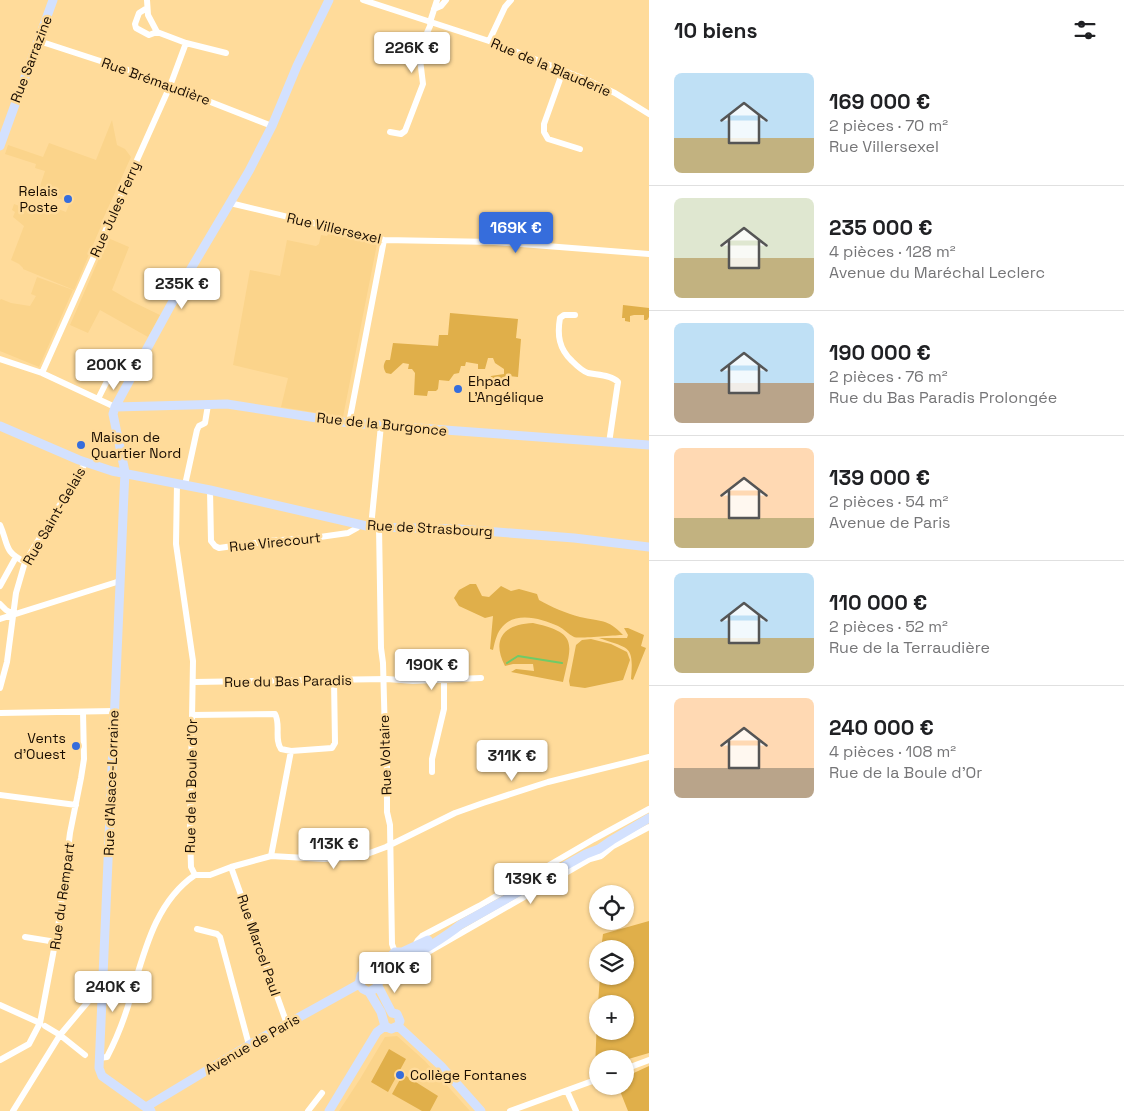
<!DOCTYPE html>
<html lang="fr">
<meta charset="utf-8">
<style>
:root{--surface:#fff;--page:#f6f6f6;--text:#202124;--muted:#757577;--line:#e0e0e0;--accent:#366ddc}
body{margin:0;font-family:"Space Grotesk",sans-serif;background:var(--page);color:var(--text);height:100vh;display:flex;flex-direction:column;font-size:19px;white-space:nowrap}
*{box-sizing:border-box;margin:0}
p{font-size:16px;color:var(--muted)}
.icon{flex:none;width:28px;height:28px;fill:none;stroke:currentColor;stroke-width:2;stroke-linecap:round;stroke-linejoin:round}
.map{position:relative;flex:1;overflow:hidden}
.side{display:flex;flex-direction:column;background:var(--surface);width:475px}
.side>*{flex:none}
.controls{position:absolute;left:589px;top:885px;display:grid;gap:10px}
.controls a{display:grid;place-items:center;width:45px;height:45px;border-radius:50%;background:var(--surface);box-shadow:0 1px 4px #0004;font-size:25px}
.price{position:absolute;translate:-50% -42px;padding:0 11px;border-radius:5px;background:#fff;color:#222;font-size:16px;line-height:32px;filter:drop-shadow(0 1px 2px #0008)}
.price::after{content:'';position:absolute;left:50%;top:30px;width:15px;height:11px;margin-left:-8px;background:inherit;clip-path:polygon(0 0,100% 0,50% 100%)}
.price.on{background:var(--accent);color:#fff}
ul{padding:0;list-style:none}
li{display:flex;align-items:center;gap:15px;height:125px;padding:0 25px}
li+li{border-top:1px solid var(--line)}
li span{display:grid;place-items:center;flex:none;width:140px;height:100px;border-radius:8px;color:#555}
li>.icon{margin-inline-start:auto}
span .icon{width:60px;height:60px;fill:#fffc;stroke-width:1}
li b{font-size:21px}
h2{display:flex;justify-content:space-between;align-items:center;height:60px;padding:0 25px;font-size:21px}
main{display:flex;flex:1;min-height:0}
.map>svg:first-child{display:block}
.built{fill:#fbd48b}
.green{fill:#e0af4a}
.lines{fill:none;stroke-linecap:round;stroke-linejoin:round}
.stream{stroke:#6fcb68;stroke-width:2}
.street{stroke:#fff;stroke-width:6}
.secondary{stroke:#d3e1fe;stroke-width:9}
.poi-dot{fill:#366ddc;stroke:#ffdb9a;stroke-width:2}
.labels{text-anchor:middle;stroke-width:5;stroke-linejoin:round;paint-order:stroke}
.street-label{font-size:14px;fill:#180c00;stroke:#ffdb9a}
.poi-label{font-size:14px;fill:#180c00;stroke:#ffdb9a;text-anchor:start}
</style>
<main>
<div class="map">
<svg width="649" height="1111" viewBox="0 0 649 1111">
<rect width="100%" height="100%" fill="#ffdb9a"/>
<!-- built -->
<path class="built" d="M112,120L117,145L125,149L131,157L103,219H104L74,290L23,269V268L19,264L11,260L24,226L13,217L15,212L12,210L14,204L35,212L39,202L66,212L70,202L38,192L45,171L35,168L36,164L5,154L8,145L43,157L49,143L96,160Z
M329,233L377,244L343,417L281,407L288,378L233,365L250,270L280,276L287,240L316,246L319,244L321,235L327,236Z
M108,238L129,247L112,290L133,302L160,315L148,337L100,310L88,333L70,325Z
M37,277L73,290L39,367L0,351V300L1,299L11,303L30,306L36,296L31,294Z
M397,1036L425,1061L470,1111H339L360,1079L385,1037Z"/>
<!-- green -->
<path class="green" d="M623,305L649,308V317L647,320H644V315H634L630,316V322L625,321V318H622Z
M450,313L518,319L516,338L521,339L518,377L509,376L508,383L488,382L491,376L504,374V369L495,363L493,358H488L485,369H478V364L466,362L465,366H461L459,373L454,374L449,381L439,380L438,389L436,391H428L427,396L414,395L415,373L412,369H408L409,364L403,363L391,374L386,373C383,368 383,365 386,360H390L393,343L438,346L439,335H448Z
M470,584H476L482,596L489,597L501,586L511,591L519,589L537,594L539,600C551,607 566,613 580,617C601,622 607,618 623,635C615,635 578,639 574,637C568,634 564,629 558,626C542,619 517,611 503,626C497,632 495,641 493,650L490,649L493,616L485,618L459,606L454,598L459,590Z
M533,623C578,633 572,643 563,682L511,672L516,669L534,671L533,664H513L505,666C491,639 504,624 533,623Z
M624,628H628L644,635L641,646L646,648L633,680L631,679C634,644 629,649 599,638H627L628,635Z
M591,639L611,644L627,652L630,660L623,680L585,688L570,686L569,681L576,645L582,640Z
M649,921V1053L625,1060V1059H598L597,1069L595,1070L597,1018L598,1031H625V1004H598L600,976H625V949H601L603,934Z
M389,1049L406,1059L388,1092L371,1082Z
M649,1066V1111H628L618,1086H625V1077Z
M403,1074L438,1096L430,1111H422L392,1094Z"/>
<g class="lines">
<!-- stream -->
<path class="stream" d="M507,663L518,656L562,663"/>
<!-- street -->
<path class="street" d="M147,0L148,15L157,32L186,43L226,53
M363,0L489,41L587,80L615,93L649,114
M147,8L139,13L135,24L136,28L149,35L157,32
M434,9L441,6L446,0
M39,41L134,72L272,126
M489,41L505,7L511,0
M563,71L544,124V132L548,139L580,149
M390,132L401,134L405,131L423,84L419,51L430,26L431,19L437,0
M230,203L384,240L494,242L649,254
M575,315H564L560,318C557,335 559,349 572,361C577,366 582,371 588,373C597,375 612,375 618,382L609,443
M0,359L42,373L115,407
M42,373L170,86L186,43
M98,399L110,375
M349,423L384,240
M177,484L176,544L193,661L190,832L191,867L195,875
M185,485L197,430L199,426L205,423L208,405
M210,490L211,541L215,546L219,548L269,541L320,537L348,533L357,528L359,524
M0,525C9,545 3,551 25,562
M371,527L381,425
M379,527L381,648L383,663L385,736L387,751V812L390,825L392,944L395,952
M0,586L16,557
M0,604L6,610L13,614
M0,619L120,581
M194,682L387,679L413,681L481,678
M0,688L7,662L16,593L25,562L86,462
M0,713L114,711
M192,715L275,714C281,724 274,739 281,749L291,751L332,748L335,743L334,680
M432,772V759L444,709V679
M0,795L76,805
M271,856L291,751
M231,867L287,1024
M195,875H210L231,867L271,856L324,859L359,857L386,847L455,813L483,803L548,782L649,757
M197,929L217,934L220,937L249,1045
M25,937L56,942
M414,947L418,940L422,936L479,906L594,839L649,809
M411,962L590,859L601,856L613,846L649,827
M0,1005L40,1023
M45,1026L60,1035L85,1055
M99,1058L107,1057C117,1038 125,1017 131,996C144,953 155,902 195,875
M0,1060L29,1044L40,1023L58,928L70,833L81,778L84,759L83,712
M625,1069L649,1060
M567,1091L576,1111
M13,1111L60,1035L102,985
M308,1111L322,1093
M510,1111L598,1079"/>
<!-- secondary -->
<path class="secondary" d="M0,146L53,0
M115,407L227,404L349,423L649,445
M0,426L79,460L112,471L210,490L371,527L458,529L574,538L649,547
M391,960L392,955L395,952H402L428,940
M406,962C423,949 443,939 460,925L586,854L599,849L612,840L649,818
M370,972L377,975L379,982L376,988L369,992L363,989L359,984L361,975L391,960
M379,979L403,966L406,958
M378,986L392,1013
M369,992L381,1012L385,1026L391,1029L398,1026L400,1021L397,1014L392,1013
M398,1026L441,1066L481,1111
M146,1107L249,1045L359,984
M151,1111L102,1076L99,1068L124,493L125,472L113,414L115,407L189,272L249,171L272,126L297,66L329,0
M329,1111L377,1032L385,1026"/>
</g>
<!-- markers -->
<g class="poi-dot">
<circle cx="68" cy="199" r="5"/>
<circle cx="458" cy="389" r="5"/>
<circle cx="81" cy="445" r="5"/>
<circle cx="76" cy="746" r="5"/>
<circle cx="400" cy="1075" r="5"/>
</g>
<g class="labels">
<!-- street labels -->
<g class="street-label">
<text transform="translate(31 59) rotate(-69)" y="5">Rue Sarrazine</text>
<text transform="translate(551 67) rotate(23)" y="5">Rue de la Blauderie</text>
<text transform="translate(156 81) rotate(20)" y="5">Rue Brémaudière</text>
<text transform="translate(115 209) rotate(-66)" y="5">Rue Jules Ferry</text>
<text transform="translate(334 228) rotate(13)" y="5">Rue Villersexel</text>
<text transform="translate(382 424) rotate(6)" y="5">Rue de la Burgonce</text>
<text transform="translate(54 516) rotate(-60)" y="5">Rue Saint-Gelais</text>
<text transform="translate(430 528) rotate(3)" y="5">Rue de Strasbourg</text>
<text transform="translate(275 542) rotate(-6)" y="5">Rue Virecourt</text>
<text transform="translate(288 681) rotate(-1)" y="5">Rue du Bas Paradis</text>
<text transform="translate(385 755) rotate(-92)" y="5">Rue Voltaire</text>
<text transform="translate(111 783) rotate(-88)" y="5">Rue d'Alsace-Lorraine</text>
<text transform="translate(191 786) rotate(-89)" y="5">Rue de la Boule d'Or</text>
<text transform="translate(62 896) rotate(-82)" y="5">Rue du Rempart</text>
<text transform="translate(259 945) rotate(71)" y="5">Rue Marcel Paul</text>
<text transform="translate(252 1044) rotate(-30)" y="5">Avenue de Paris</text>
</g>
<!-- poi labels -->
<g class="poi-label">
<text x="58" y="196" text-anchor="end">Relais<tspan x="58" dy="16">Poste</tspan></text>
<text x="468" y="386">Ehpad<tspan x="468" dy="16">L'Angélique</tspan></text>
<text x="91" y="442">Maison de<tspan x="91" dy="16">Quartier Nord</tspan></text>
<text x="66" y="743" text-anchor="end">Vents<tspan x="66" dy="16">d'Ouest</tspan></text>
<text x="410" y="1080">Collège Fontanes</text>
</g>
</g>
</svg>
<div class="controls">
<a><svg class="icon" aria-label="locate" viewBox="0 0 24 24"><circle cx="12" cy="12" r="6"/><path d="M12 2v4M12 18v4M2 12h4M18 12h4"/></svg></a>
<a><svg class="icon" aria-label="layers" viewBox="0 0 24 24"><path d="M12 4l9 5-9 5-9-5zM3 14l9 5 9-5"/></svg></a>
<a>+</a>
<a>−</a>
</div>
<b class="price" style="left:412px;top:74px">226K €</b>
<b class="price on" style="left:516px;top:254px">169K €</b>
<b class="price" style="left:182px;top:310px">235K €</b>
<b class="price" style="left:114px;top:391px">200K €</b>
<b class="price" style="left:432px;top:691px">190K €</b>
<b class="price" style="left:512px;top:782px">311K €</b>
<b class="price" style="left:334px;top:870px">113K €</b>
<b class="price" style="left:531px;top:905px">139K €</b>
<b class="price" style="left:395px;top:994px">110K €</b>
<b class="price" style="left:113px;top:1013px">240K €</b>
</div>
<section class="side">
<h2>10 biens<svg class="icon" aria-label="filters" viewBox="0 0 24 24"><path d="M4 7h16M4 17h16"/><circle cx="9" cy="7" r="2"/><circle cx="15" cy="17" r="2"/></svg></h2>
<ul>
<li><span style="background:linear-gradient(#bfe0f5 65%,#c2b280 0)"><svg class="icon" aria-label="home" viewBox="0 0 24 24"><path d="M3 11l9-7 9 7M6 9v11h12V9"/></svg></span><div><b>169 000 €</b><p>2 pièces · 70 m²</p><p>Rue Villersexel</p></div></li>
<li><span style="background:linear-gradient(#dfe7d0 60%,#c2b280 0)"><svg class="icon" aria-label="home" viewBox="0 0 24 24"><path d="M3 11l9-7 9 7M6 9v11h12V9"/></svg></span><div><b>235 000 €</b><p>4 pièces · 128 m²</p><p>Avenue du Maréchal Leclerc</p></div></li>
<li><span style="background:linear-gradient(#bfe0f5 60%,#b9a48a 0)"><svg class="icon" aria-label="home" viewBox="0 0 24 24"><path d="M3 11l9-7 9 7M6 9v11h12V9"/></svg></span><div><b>190 000 €</b><p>2 pièces · 76 m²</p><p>Rue du Bas Paradis Prolongée</p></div></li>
<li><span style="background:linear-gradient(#ffd9b3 70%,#c2b280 0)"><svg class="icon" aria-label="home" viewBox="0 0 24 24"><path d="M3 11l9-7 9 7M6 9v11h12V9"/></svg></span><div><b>139 000 €</b><p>2 pièces · 54 m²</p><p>Avenue de Paris</p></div></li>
<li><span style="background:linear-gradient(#bfe0f5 65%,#c2b280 0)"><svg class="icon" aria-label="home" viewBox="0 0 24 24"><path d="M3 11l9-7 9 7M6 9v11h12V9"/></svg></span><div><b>110 000 €</b><p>2 pièces · 52 m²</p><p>Rue de la Terraudière</p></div></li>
<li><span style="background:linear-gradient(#ffd9b3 70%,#b9a48a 0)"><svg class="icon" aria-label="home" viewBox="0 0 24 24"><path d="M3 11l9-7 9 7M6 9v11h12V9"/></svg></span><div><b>240 000 €</b><p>4 pièces · 108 m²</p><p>Rue de la Boule d'Or</p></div></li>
</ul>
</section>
</main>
